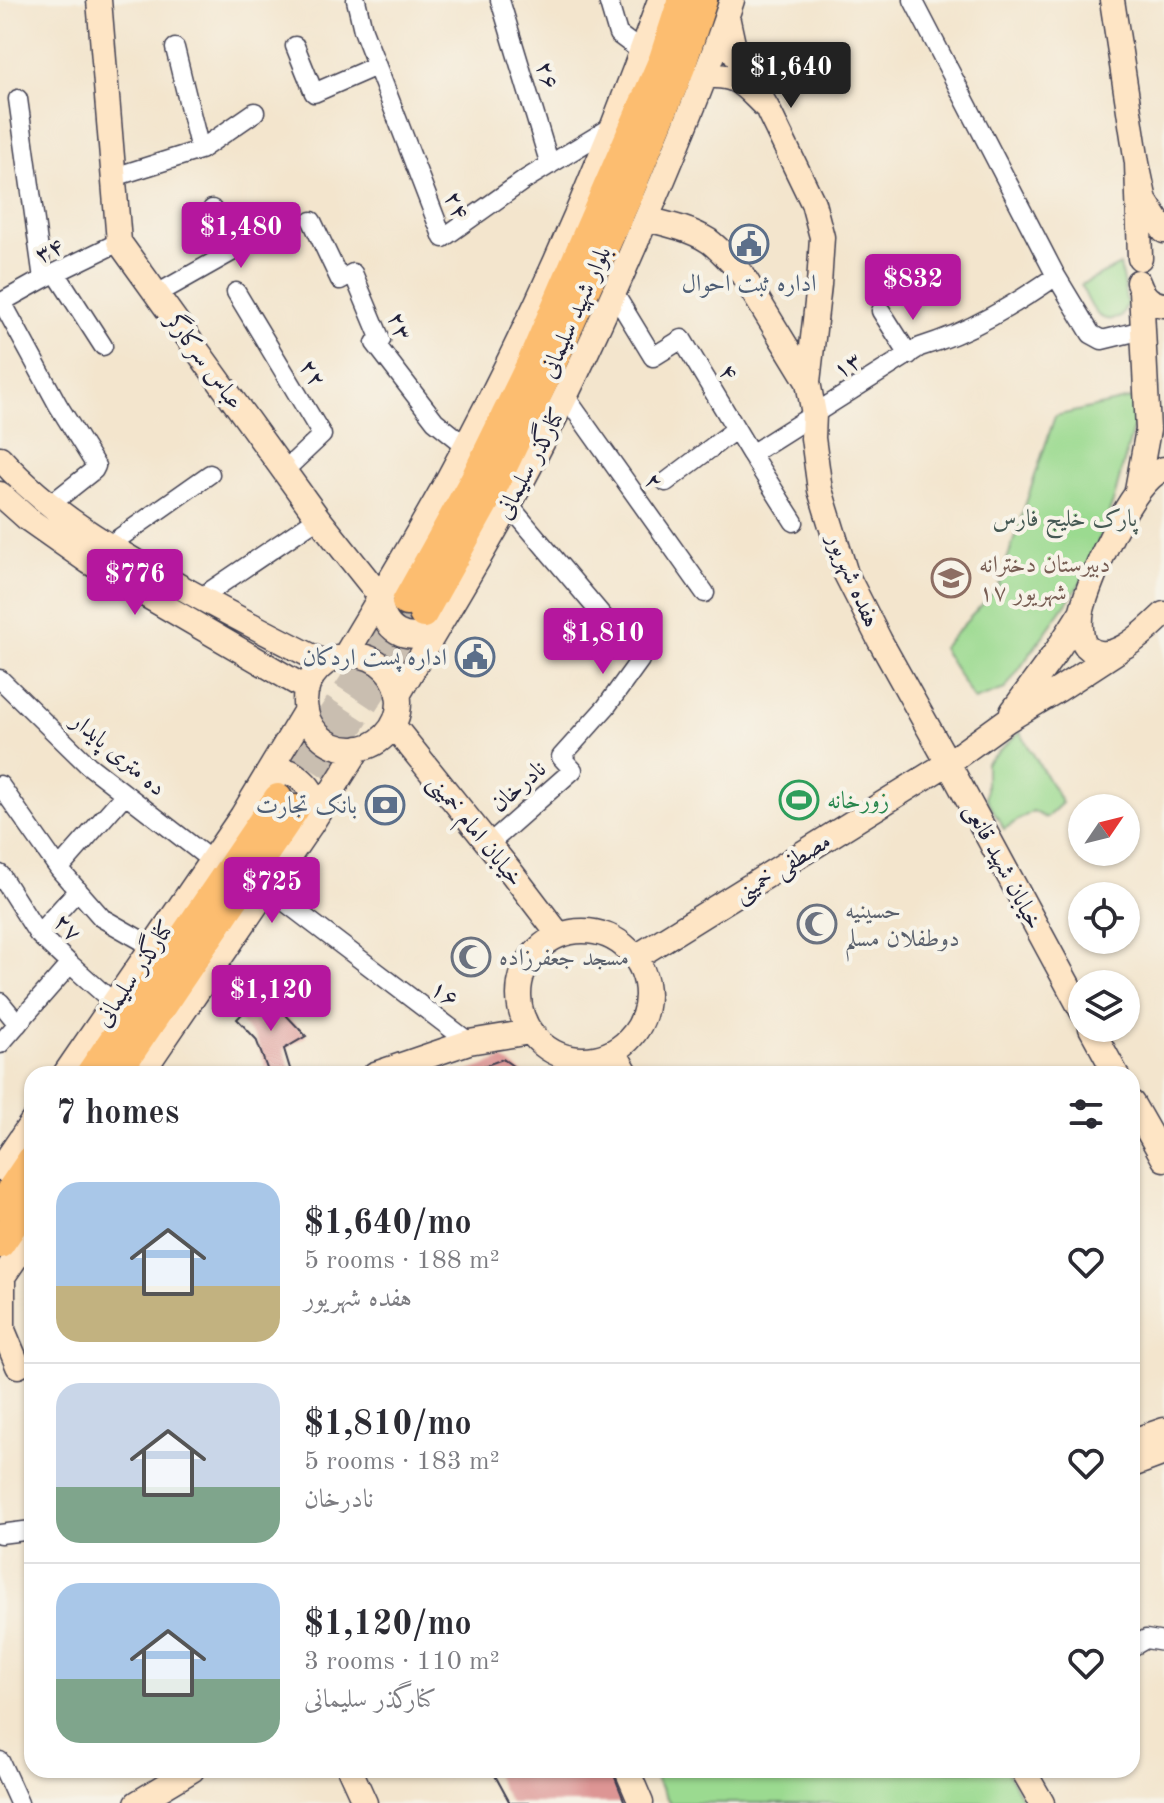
<!DOCTYPE html>
<meta charset="utf-8">
<style>
:root{--surface:#fff;--page:#f7f7f7;--text:#2b2b33;--muted:#7c7c81;--line:#e1e1e2;--accent:#b5179e}
body{margin:0;font-family:"Old Standard TT",Amiri,serif;background:var(--page);color:var(--text);height:100vh;display:flex;flex-direction:column;font-size:30px;white-space:nowrap}
*{box-sizing:border-box;margin:0}
p{font-size:26px;color:var(--muted)}
.icon{flex:none;width:44px;height:44px;fill:none;stroke:currentColor;stroke-width:2;stroke-linecap:round;stroke-linejoin:round}
.map{position:relative;flex:1;overflow:hidden}
.panel{position:absolute;left:24px;top:1066px;width:1116px;height:712px;display:flex;flex-direction:column;background:var(--surface);border-radius:24px;box-shadow:0 2px 6px #0004}
.panel>*{flex:none}
.needle{width:52px;rotate:55deg}
.tools{position:absolute;left:1068px;top:794px;display:grid;gap:16px}
.tools a{display:grid;place-items:center;width:72px;height:72px;border-radius:50%;background:var(--surface);box-shadow:0 2px 6px #0004;font-size:40px}
.price{position:absolute;translate:-50% -68px;padding:0 18px;border-radius:8px;background:var(--accent);color:#fff;font-size:26px;line-height:52px;filter:drop-shadow(0 2px 4px #0008)}
.price::after{content:'';position:absolute;left:50%;top:48px;width:24px;height:18px;margin-left:-12px;background:inherit;clip-path:polygon(0 0,100% 0,50% 100%)}
.price.on{background:#222;color:#fff}
ul{padding:0;list-style:none}
li{display:flex;align-items:center;gap:24px;height:200px;padding:0 32px}
li+li{border-top:2px solid var(--line)}
li span{display:grid;place-items:center;flex:none;width:224px;height:160px;border-radius:24px;color:#555}
li>.icon{margin-inline-start:auto}
span .icon{width:96px;height:96px;fill:#fffc;stroke-width:1}
li b{font-size:34px}
h2{display:flex;justify-content:space-between;align-items:center;height:96px;padding:0 32px;font-size:34px}
.map>svg:first-child{display:block}
.green{fill:#9bda90;stroke:#5e7e66;stroke-width:2}
.building{fill:#dd9594}
.lines{fill:none;stroke-linecap:round;stroke-linejoin:round}
.primary-tunnel{stroke:#c9beb0;stroke-width:28;stroke-dasharray:28 14;stroke-linecap:butt}
.street-casing{stroke:#413f51;stroke-width:21}
.secondary-casing{stroke:#413f51;stroke-width:27}
.primary-casing{stroke:#413f51;stroke-width:31}
.street{stroke:#fff;stroke-width:18}
.secondary{stroke:#fee5c5;stroke-width:24}
.primary{stroke:#fcbd6f;stroke-width:28}
.labels{text-anchor:middle;stroke-width:8;stroke-linejoin:round;paint-order:stroke}
.street-label{font-size:24px;fill:#22223b;stroke:#f7f3e8}
.service-label{font-size:24px;fill:#4e5e75;stroke:#f7f3e8;text-anchor:end}
.park-label{font-size:24px;fill:#465954;stroke:#f7f3e8}
.education-label{font-size:24px;fill:#785e54;stroke:#f7f3e8;text-anchor:start}
.leisure-label{font-size:24px;fill:#27864d;stroke:#f7f3e8;text-anchor:start}
.worship-label{font-size:24px;fill:#5b616d;stroke:#f7f3e8;text-anchor:start}
</style>
<div class="map">
<svg width="1164" height="1803" viewBox="0 0 1164 1803">
<rect width="100%" height="100%" fill="#f7f3e8"/>
<filter id="ink" filterUnits="userSpaceOnUse"><feTurbulence type="fractalNoise" baseFrequency=".0125" numOctaves="2"/><feDisplacementMap in="SourceGraphic" scale="16" xChannelSelector="R" yChannelSelector="G"/><feConvolveMatrix kernelMatrix="1 2 1 2 8 2 1 2 1" color-interpolation-filters="sRGB"/></filter>
<filter id="wash" filterUnits="userSpaceOnUse"><feTurbulence type="fractalNoise" baseFrequency=".006" numOctaves="4" result="noise"/><feDisplacementMap in="SourceGraphic" scale="32" xChannelSelector="R" yChannelSelector="G"/><feGaussianBlur stdDeviation="1.8" result="paint"/><feColorMatrix in="noise" values="0 0 0 0 0 0 0 0 0 0 0 0 0 0 0 0 0 1.4 0 .05"/><feComposite in="paint" operator="in"/></filter>
<g filter="url(#wash)">
<rect width="100%" height="100%" fill="#f3e5cd"/>
<!-- green -->
<path class="green" d="M1120,265L1127,304L1121,317C1096,327 1090,304 1081,285Z
M1142,396L1113,502L1087,574L1005,689L974,700L942,648L998,587L1055,416Z
M1020,732L1062,803L1046,818L1033,811L1004,829L986,798V763Z
M650,1770H1006L1025,1803H670Z"/>
<g id="blocks">
<!-- building -->
<path class="building" d="M264,992L306,1036L284,1049L291,1072L285,1074H269L256,1039L237,1019Z
M503,1059L524,1074H467V1072Z
M492,1770H612L625,1803H510Z"/>
</g>
</g>
<g filter="url(#ink)">
<use href="#blocks" fill-opacity="0" stroke="#413f51" stroke-width="2"/>
<g class="lines">
<!-- primary-tunnel -->
<path class="primary-tunnel" d="M278,798L406,602
M295,809L421,616"/>
<!-- street casing -->
<g class="street-casing">
<path id="street" d="M356,0L363,30L443,238L526,179L615,125
M500,0L550,165
M608,0L618,34L642,52
M913,0L1056,276L1091,334L1102,340L1143,330
M295,46L314,93L376,66
M175,48L200,150
M18,99L43,279
M114,177L200,150L255,112
M312,221L340,280L353,273L381,340L375,343L435,421L465,445
M56,273L103,346
M236,292L322,435L284,471
M614,293L653,357L682,339L751,454L794,522
M157,294L235,250L212,209
M2,302L58,405L96,466L94,470L51,504
M0,303L43,279L119,242
M881,311L909,355
M565,396L705,593
M751,454L920,347C970,332 1014,305 1056,276
M666,482L736,429
M108,546L210,474
M200,598L318,518
M0,679L88,765L212,861
M0,785L59,869
M125,794L59,869L102,918L153,947
M489,844L573,770L561,757L606,707L640,660L509,505
M0,874L38,934L70,964L0,1044
M268,889L469,1042
M38,934L78,890
M70,964L114,1003
M0,1002L18,1024
M0,1534L32,1530
M1132,1647L1146,1639L1164,1642
M0,1761L19,1803"/>
</g>
<!-- secondary casing -->
<g class="secondary-casing">
<path id="secondary" d="M99,0L119,242L318,518L380,596C381,631 407,646 437,628
M1112,0L1137,163
M703,77C738,72 744,87 767,108L735,53L727,16
M767,108L813,203L822,237L819,285L808,382L814,414L813,438L820,490L846,574L880,641L948,763L1082,1011
M646,219C667,224 690,229 709,241C721,250 732,263 742,274L808,382
M1140,258L1137,163L1145,201L1164,231
M1138,282C1142,295 1150,304 1164,305
M0,458C49,513 115,551 179,586C227,613 276,638 325,663
M1164,469C1132,479 1090,578 1082,610C1080,619 1080,639 1086,646C1109,670 1148,629 1164,614
M1137,490L1148,430L1141,290
M0,494L28,519L89,562L307,689
M305 702a47 47 0 1 1 94 0a47 47 0 1 1-94 0Z
M345,656C379,599 414,541 446,483C530,328 602,166 660,0
M398,695C433,635 469,576 503,516C563,409 614,295 662,182C687,122 712,62 732,0
M1012,712L1058,649L1082,611
M393,725L511,872L559,935
M261,785L276,776L291,772C316,788 316,797 311,824
M519 995a64 64 0 1 1 128 0a64 64 0 1 1-128 0Z
M636,957L948,763L1006,721L1058,690L1118,651
M1091,1028L1116,1074
M614,1052L627,1074
M65,1074L242,816L306,710
M141,1074L310,826L359,748
M375,1074L469,1042L530,1032
M1132,1103L1164,1159
M0,1169L32,1122
M3,1277V1330L18,1366
M0,1281L32,1234
M1132,1441L1164,1430
M1132,1465L1164,1453
M350,1770L365,1803
M627,1770L641,1803
M1023,1770L1042,1803
M137,1803L192,1770"/>
</g>
<!-- primary casing -->
<g class="primary-casing">
<path id="primary" d="M406,602L476,476L531,363L663,59L682,0
M423,614L494,486L548,373L627,198L681,67L703,0
M90,1074L278,798
M116,1074L295,809
M0,1206L32,1159
M0,1244L32,1197"/>
</g>
<!-- street -->
<use href="#street" class="street"/>
<!-- secondary -->
<use href="#secondary" class="secondary"/>
<!-- primary -->
<use href="#primary" class="primary"/>
</g>
</g>
<!-- icons -->
<defs>
<g id="civic-ring" transform="scale(2)"><circle r="9.5" fill="#f7f3e8" stroke="#5c6f8a" stroke-width="1.5"/><path d="M-.6-6.5H3V-4.5H.6V-3L4-1V1h2V6H-6V1h2V-1L-.6-3ZM-1.2 2.5V6h2.4V2.5Z" fill="#5c6f8a"/></g>
<g id="school-ring" transform="scale(2)"><circle r="9.5" fill="#f7f3e8" stroke="#8d6e63" stroke-width="1.5"/><path d="M0-5L7-2L0 1L-7-2ZM-4 1L0 2.5L4 1V4Q0 6-4 4Z" fill="#8d6e63"/></g>
<g id="stadium-ring" transform="scale(2)"><circle r="9.5" fill="#f7f3e8" stroke="#2e9e5b" stroke-width="1.5"/><path d="M0-5a6.5 5 0 1 0 0 10a6.5 5 0 1 0 0-10ZM-3.5-1.8h7v3.6h-7Z" fill="#2e9e5b"/></g>
<g id="bank-ring" transform="scale(2)"><circle r="9.5" fill="#f7f3e8" stroke="#5c6f8a" stroke-width="1.5"/><path d="M-6-4H6V4H-6ZM0-2.3a2.3 2.3 0 1 0 0 4.6a2.3 2.3 0 1 0 0-4.6Z" fill="#5c6f8a"/></g>
<g id="mosque-ring" transform="scale(2)"><circle r="9.5" fill="#f7f3e8" stroke="#6b7280" stroke-width="1.5"/><path d="M3.5-4.9A6 6 0 1 0 3.5 4.9A5 5 0 1 1 3.5-4.9Z" fill="#6b7280"/></g>
</defs>
<g fill-rule="evenodd">
<use href="#civic-ring" x="749" y="244"/>
<use href="#school-ring" x="951" y="578"/>
<use href="#civic-ring" x="475" y="657"/>
<use href="#stadium-ring" x="799" y="800"/>
<use href="#bank-ring" x="385" y="805"/>
<use href="#mosque-ring" x="817" y="924"/>
<use href="#mosque-ring" x="471" y="957"/>
</g>
<g class="labels">
<!-- street labels -->
<g class="street-label">
<text transform="translate(548 75) rotate(73)" y="8">۲۶</text>
<text transform="translate(457 205) rotate(67)" y="8">۲۴</text>
<text transform="translate(49 250) rotate(-26)" y="8">۳۴</text>
<text transform="translate(575 312) rotate(-66)" y="8">بلوار شهید سلیمانی</text>
<text transform="translate(400 326) rotate(71)" y="8">۲۳</text>
<text transform="translate(205 361) rotate(54)" y="8">عباس سرکارگر</text>
<text transform="translate(847 365) rotate(-32)" y="8">۱۳</text>
<text transform="translate(729 372) rotate(59)" y="8">۴</text>
<text transform="translate(313 373) rotate(59)" y="8">۲۲</text>
<text transform="translate(530 463) rotate(-62)" y="8">کنارگذر سلیمانی</text>
<text transform="translate(654 481) rotate(55)" y="8">۲</text>
<text transform="translate(854 580) rotate(67)" y="8">هفده شهریور</text>
<text transform="translate(119 754) rotate(40)" y="8">ده متری پایدار</text>
<text transform="translate(518 786) rotate(-41)" y="8">نادرخان</text>
<text transform="translate(476 830) rotate(51)" y="8">خیابان امام خمینی</text>
<text transform="translate(1004 866) rotate(62)" y="8">خیابان شهید قانعی</text>
<text transform="translate(782 867) rotate(-32)" y="8">مصطفی خمینی</text>
<text transform="translate(68 927) rotate(46)" y="8">۲۷</text>
<text transform="translate(134 973) rotate(-56)" y="8">کنارگذر سلیمانی</text>
<text transform="translate(445 993) rotate(37)" y="8">۱۶</text>
</g>
<!-- service labels -->
<g class="service-label">
<text x="749" y="291" text-anchor="middle">اداره ثبت احوال</text>
<text x="447" y="665">اداره پست اردکان</text>
<text x="357" y="813">بانک تجارت</text>
</g>
<!-- park labels -->
<g class="park-label">
<text x="1065" y="526">پارک خلیج فارس</text>
</g>
<!-- education labels -->
<g class="education-label">
<text x="979" y="572">دبیرستان دخترانه<tspan x="979" dy="28">۱۷ شهریور</tspan></text>
</g>
<!-- leisure labels -->
<g class="leisure-label">
<text x="827" y="808">زورخانه</text>
</g>
<!-- worship labels -->
<g class="worship-label">
<text x="845" y="918">حسینیه<tspan x="845" dy="28">دوطفلان مسلم</tspan></text>
<text x="499" y="965">مسجد جعفرزاده</text>
</g>
</g>
</svg>
<div class="tools">
<a><svg class="needle" viewBox="-14 -14 28 28"><path d="M0-13l5 13h-10z" fill="#e53935"/><path d="M0 13l5-13h-10z" fill="#7c7c81"/></svg></a>
<a><svg class="icon" aria-label="locate" viewBox="0 0 24 24"><circle cx="12" cy="12" r="6"/><path d="M12 2v4M12 18v4M2 12h4M18 12h4"/></svg></a>
<a><svg class="icon" aria-label="layers" viewBox="0 0 24 24"><path d="M12 4l9 5-9 5-9-5zM3 14l9 5 9-5"/></svg></a>
</div>
<b class="price on" style="left:791px;top:110px">$1,640</b>
<b class="price" style="left:241px;top:270px">$1,480</b>
<b class="price" style="left:913px;top:322px">$832</b>
<b class="price" style="left:135px;top:617px">$776</b>
<b class="price" style="left:603px;top:676px">$1,810</b>
<b class="price" style="left:272px;top:925px">$725</b>
<b class="price" style="left:271px;top:1033px">$1,120</b>
<section class="panel">
<h2>7 homes<svg class="icon" aria-label="filters" viewBox="0 0 24 24"><path d="M4 7h16M4 17h16"/><circle cx="9" cy="7" r="2"/><circle cx="15" cy="17" r="2"/></svg></h2>
<ul>
<li><span style="background:linear-gradient(#a9c7e8 65%,#c2b280 0)"><svg class="icon" aria-label="home" viewBox="0 0 24 24"><path d="M3 11l9-7 9 7M6 9v11h12V9"/></svg></span><div><b>$1,640/mo</b><p>5 rooms · 188 m²</p><p>هفده شهریور</p></div><svg class="icon" aria-label="heart" viewBox="0 0 24 24"><path d="M12 20l-8-8c-3-5 5-10 8-4 3-6 11-1 8 4z"/></svg></li>
<li><span style="background:linear-gradient(#c9d6e8 65%,#7fa58c 0)"><svg class="icon" aria-label="home" viewBox="0 0 24 24"><path d="M3 11l9-7 9 7M6 9v11h12V9"/></svg></span><div><b>$1,810/mo</b><p>5 rooms · 183 m²</p><p>نادرخان</p></div><svg class="icon" aria-label="heart" viewBox="0 0 24 24"><path d="M12 20l-8-8c-3-5 5-10 8-4 3-6 11-1 8 4z"/></svg></li>
<li><span style="background:linear-gradient(#a9c7e8 60%,#7fa58c 0)"><svg class="icon" aria-label="home" viewBox="0 0 24 24"><path d="M3 11l9-7 9 7M6 9v11h12V9"/></svg></span><div><b>$1,120/mo</b><p>3 rooms · 110 m²</p><p>کنارگذر سلیمانی</p></div><svg class="icon" aria-label="heart" viewBox="0 0 24 24"><path d="M12 20l-8-8c-3-5 5-10 8-4 3-6 11-1 8 4z"/></svg></li>
</ul>
</section>
</div>
